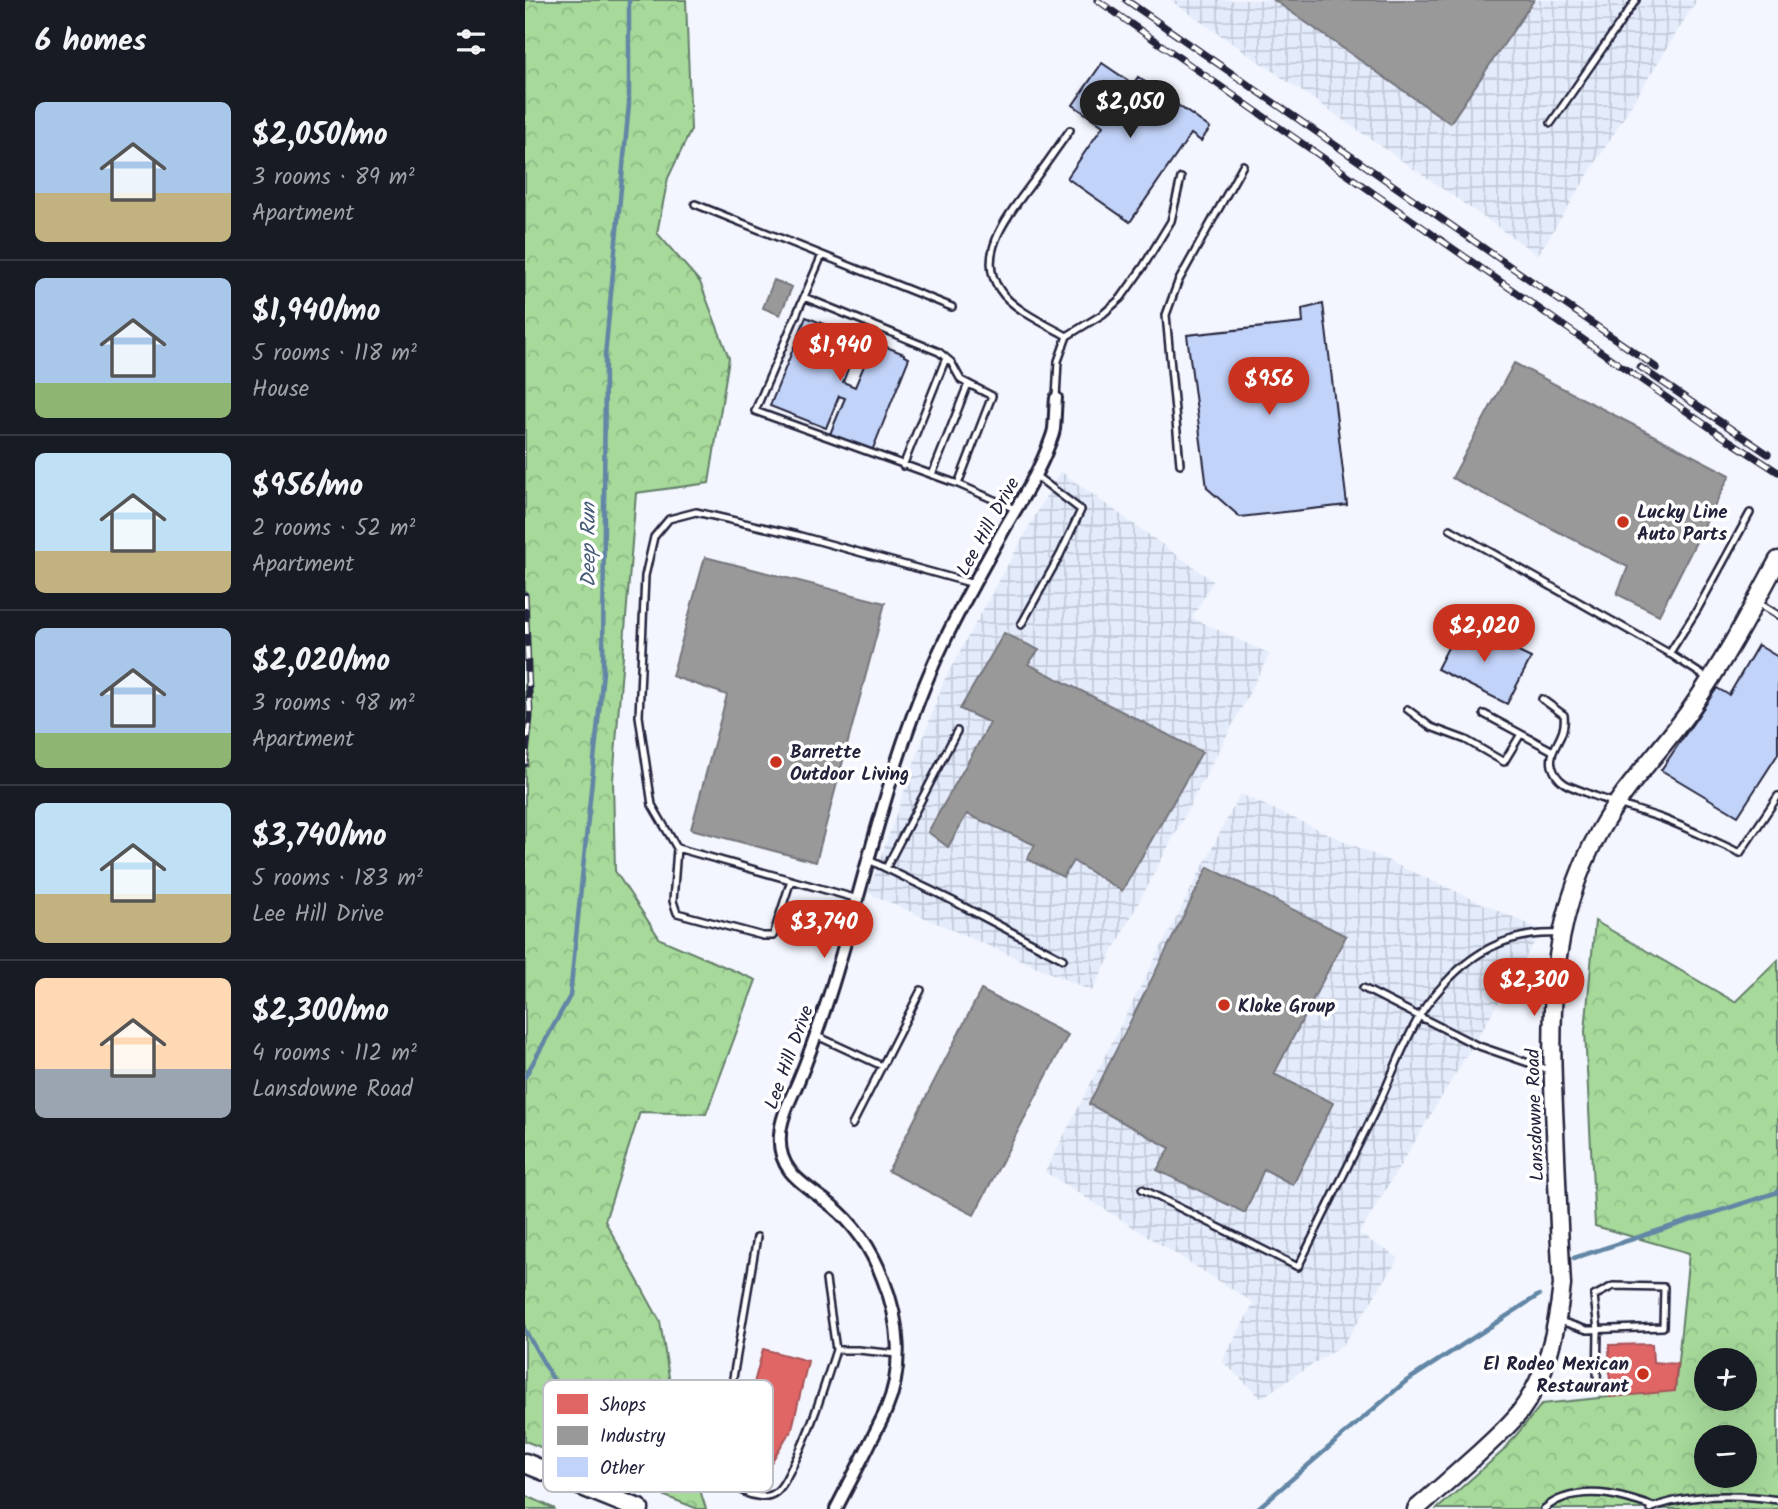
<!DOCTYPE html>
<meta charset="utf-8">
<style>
:root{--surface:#171b24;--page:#20242c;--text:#f1f3f6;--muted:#9ea1a6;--line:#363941;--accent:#c8321e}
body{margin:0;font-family:Kalam,sans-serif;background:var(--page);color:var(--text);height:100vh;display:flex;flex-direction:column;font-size:26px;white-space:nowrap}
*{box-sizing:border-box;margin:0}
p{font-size:23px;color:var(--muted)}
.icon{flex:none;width:38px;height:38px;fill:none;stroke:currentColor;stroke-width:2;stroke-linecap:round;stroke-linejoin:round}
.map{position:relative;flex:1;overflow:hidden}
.details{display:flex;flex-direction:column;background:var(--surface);width:525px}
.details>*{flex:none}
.tools{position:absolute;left:1169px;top:1348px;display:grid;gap:14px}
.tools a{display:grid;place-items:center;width:63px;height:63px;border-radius:50%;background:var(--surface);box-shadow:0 7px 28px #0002;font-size:35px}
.price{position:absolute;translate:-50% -60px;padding:0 16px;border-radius:24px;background:var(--accent);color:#fff;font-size:23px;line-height:46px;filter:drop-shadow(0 2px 4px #0008)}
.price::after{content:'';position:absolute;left:50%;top:42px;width:21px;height:16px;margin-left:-10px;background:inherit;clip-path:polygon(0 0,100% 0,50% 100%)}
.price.on{background:#222;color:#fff}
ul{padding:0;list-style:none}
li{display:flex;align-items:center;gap:21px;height:175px;padding:0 35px}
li+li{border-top:2px solid var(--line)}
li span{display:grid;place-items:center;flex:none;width:196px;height:140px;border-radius:10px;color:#555}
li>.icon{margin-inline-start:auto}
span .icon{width:84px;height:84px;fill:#fffc;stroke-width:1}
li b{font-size:30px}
h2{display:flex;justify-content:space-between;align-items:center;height:84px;padding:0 35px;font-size:30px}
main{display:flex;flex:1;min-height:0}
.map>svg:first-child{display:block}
.industrial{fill:url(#industrial-grid)}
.forest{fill:url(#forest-crowns);stroke:#647e6a;stroke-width:2;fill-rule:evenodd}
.shops{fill:#e06666;stroke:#a75259;stroke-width:2}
.industry{fill:#999;stroke:#75757d;stroke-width:2}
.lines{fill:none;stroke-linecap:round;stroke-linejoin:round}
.stream{stroke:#6286a5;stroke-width:4.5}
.building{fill:#c2d3f9;stroke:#22223b;stroke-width:2;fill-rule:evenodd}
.service-casing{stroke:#22223b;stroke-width:10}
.minor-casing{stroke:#22223b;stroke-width:16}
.secondary-casing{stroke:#22223b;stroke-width:21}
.primary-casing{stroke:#22223b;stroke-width:23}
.service{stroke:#fff;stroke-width:5}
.minor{stroke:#fff;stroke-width:10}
.secondary{stroke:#fff;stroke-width:16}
.primary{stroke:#fff;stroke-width:18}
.rail-casing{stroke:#22223b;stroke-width:7}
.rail{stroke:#fff;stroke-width:4.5;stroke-dasharray:13;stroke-linecap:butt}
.poi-dot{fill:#c8321e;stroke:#fff;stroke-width:2.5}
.labels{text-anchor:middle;stroke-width:7;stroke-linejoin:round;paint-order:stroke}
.poi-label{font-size:19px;font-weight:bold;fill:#22223b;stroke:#fff;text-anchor:start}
.street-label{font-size:19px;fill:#22223b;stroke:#fff}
.water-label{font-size:21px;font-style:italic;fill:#475c79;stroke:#fff}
.key{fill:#fff;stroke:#bdbdc4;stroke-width:2}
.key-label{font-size:19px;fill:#22223b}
</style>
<main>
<section class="details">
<h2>6 homes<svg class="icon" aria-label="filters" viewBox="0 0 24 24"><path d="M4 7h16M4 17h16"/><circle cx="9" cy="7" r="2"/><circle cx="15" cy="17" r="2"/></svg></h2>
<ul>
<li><span style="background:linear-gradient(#a9c7e8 65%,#c2b280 0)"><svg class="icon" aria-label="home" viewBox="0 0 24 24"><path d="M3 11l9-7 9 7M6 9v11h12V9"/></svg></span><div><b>$2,050/mo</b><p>3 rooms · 89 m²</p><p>Apartment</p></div></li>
<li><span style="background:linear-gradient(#a9c7e8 75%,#8fb573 0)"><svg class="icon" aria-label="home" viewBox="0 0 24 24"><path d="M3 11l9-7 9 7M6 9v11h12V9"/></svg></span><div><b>$1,940/mo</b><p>5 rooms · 118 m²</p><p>House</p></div></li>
<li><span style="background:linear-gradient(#bfe0f5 70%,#c2b280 0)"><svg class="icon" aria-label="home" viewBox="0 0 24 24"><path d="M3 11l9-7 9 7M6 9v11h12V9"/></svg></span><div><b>$956/mo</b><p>2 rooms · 52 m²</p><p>Apartment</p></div></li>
<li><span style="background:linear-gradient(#a9c7e8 75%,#8fb573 0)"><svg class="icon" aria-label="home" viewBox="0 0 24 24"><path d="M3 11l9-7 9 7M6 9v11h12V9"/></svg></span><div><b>$2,020/mo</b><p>3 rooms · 98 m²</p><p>Apartment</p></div></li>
<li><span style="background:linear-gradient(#bfe0f5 65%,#c2b280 0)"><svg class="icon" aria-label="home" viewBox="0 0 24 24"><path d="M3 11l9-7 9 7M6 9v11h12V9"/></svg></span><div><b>$3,740/mo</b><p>5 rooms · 183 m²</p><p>Lee Hill Drive</p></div></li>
<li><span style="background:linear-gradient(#ffd9b3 65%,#9aa5b1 0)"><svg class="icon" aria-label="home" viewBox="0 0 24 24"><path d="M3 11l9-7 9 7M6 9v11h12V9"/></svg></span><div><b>$2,300/mo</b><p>4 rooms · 112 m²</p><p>Lansdowne Road</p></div></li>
</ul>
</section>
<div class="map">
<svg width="1253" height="1509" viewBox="0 0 1253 1509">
<defs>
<pattern id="industrial-grid" width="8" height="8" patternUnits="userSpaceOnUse" patternTransform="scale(1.75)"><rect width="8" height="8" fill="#e4ecfc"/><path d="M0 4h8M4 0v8" fill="none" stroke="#c3cad9"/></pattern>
<pattern id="forest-crowns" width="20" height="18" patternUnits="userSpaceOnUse" patternTransform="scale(1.75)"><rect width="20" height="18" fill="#a6d99a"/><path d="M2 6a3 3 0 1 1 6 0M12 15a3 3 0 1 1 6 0" fill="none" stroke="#8fba86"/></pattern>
</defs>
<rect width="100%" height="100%" fill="#f3f6fe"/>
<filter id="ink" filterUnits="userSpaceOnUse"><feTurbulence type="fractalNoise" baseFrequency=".0143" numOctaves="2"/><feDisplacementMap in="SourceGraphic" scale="14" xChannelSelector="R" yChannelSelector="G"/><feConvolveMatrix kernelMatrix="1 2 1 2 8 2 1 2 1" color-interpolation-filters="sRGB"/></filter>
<g filter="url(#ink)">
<!-- industrial -->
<path class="industrial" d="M645,0H1172L1013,255Z
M535,471L688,581L667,618L745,654L567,991L343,893L419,680Z
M715,794L1017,930L834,1234L874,1258L819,1344L736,1398L697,1361L729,1303L520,1172Z"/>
<!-- forest -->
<path class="forest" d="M0,0H161L166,130L143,178L132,233L175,282L204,358L184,483L111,493L88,780L90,871L135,939L231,980L181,1114L115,1112L80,1221L135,1321L149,1408L181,1509H173L0,1441Z
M1070,921L1210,1002L1253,960V1509H912L978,1451L1017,1404L1150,1390L1164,1253L1070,1226L1060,1031ZM1181,1360H1220V1398H1181ZM1181,1437H1220V1475H1181Z
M0,1495L30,1509H0Z"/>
<!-- shops -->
<path class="shops" d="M1127,1344L1128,1362L1152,1364L1150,1391L1085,1397L1084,1345Z
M238,1349L283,1361L266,1433H264L241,1471L237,1468L228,1485L214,1477L223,1461L218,1458L238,1426L219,1421Z"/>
<!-- industry -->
<path class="industry" d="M749,0H1009L925,123Z
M249,280L267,287L255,315L238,308Z
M989,363L1205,475L1134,615L1092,594L1103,567L927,478Z
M180,557L360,603L291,862L166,829L202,695L147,676Z
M479,633L514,650L503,664L677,752L597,891L548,861L538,877L502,859L510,845L442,814L423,847L403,832L465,723L435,709Z
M683,867L821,936L749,1074L808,1103L768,1185L739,1169L720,1213L632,1170L645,1148L564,1104Z
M456,990L543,1035L449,1215L363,1171Z"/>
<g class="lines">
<!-- stream -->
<path class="stream" d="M0,1077L45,996L78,672L80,356L104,104V0
M1049,1258L1253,1192
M0,1330L75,1462
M732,1509L880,1382L1014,1295"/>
</g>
<!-- building -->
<path class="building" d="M577,63L608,84L613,77L685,128L676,141L666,134L605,222L542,178L578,126L548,105Z
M798,304L822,505L715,517L682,488L662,335L778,323L777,309Z
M281,317L336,339L333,346L343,350L347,341L379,354V356L384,358L347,451L305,434L320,398L314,396L301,428L245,406ZM328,356L341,361L330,387L318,382Z
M935,624L1006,658L982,704L912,669Z
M1233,645L1253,657V754L1213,816L1136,770L1192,688L1204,695Z"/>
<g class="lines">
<!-- service casing -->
<g class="service-casing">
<path id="service" d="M1026,123L1111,0
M170,204L427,307
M297,255L230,411L433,484L490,509
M279,297L414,352L426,362L436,380L467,396L433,484
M542,336L578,314L596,298L618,267L646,221L656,178
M531,398L533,361L542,336C522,325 487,309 475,290C449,254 486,212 507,183C520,166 532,148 545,130
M655,464L641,315L653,282L718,165
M378,466L421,358
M407,475L443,384
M925,529L1142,652L1182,678
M1232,602L1253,615
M496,625L535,555L556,510L511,476
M1144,654L1172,610L1225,513
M1017,699L1039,715C1042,739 1023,747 1027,766C1029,773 1033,779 1039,783C1047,788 1056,790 1064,794C1088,803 1112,810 1136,818C1163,828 1189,841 1215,853L1253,796
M882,709L906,727L941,740L979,762L996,734
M959,714L1028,751
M152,848L148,901L152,913L238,936H248L266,880
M344,860L428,901L538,959
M361,868L432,731
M333,899L152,848L127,805L114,716L120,576L129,537L144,519L171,512L272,535L449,584
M838,988L951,1045L1024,1070
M290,1035L357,1066
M327,1125L396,990
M617,1189L773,1267C799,1214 825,1162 851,1109C866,1079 877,1046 894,1017C899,1007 906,999 913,991C946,952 982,932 1033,934
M232,1237L199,1431C199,1450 197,1479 216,1490C225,1496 242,1500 251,1492C259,1486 263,1474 268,1465C287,1427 298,1390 311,1350H333L372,1354
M301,1280L311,1350
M1035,1321L1062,1330L1138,1327L1139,1287L1088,1286L1069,1296L1073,1330L1072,1386
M1019,1509C1024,1505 1031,1500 1038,1498C1070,1487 1099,1497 1129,1507
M1125,1509C1159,1493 1216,1494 1253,1500"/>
</g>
<!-- minor casing -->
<g class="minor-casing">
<path id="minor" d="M311,1509C321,1489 332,1469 342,1449C348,1436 355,1424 361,1410C379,1368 375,1321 358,1279C347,1250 331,1225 306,1205C281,1185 252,1173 255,1135C256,1115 268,1095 275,1077C286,1051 295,1023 304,996C341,880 364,757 417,646C435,608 456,570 477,533C492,506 510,480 521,452C524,444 528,436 529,429C530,419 530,408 531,398"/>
</g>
<!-- secondary casing -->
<g class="secondary-casing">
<path id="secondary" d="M891,1509C912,1491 932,1473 952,1455C967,1441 982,1428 995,1412C1022,1376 1032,1329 1037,1285C1034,1233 1032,1182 1030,1131C1025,1024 1021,927 1075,830C1100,785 1138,749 1167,707C1200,660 1226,610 1253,560"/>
</g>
<!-- primary casing -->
<g class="primary-casing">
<path id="primary" d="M0,1463L114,1509"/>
</g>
<!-- service -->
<use href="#service" class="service"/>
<!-- minor -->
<use href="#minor" class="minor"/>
<!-- secondary -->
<use href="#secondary" class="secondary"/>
<!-- primary -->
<use href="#primary" class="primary"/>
<!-- rail casing -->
<g class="rail-casing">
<path id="rail" d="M572,0L1191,432L1253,472
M601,0L1132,368
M1115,367L1243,454
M0,595L5,717L0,764"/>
</g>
<!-- rail -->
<use href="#rail" class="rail"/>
</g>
</g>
<!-- markers -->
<g class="poi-dot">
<circle cx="1098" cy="522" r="7"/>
<circle cx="251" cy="762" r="7"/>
<circle cx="699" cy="1005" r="7"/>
<circle cx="1118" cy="1374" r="7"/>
</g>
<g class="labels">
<!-- poi labels -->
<g class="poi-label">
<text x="1112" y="518">Lucky Line<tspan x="1112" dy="22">Auto Parts</tspan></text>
<text x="265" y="758">Barrette<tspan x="265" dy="22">Outdoor Living</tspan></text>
<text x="713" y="1012">Kloke Group</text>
<text x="1104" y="1370" text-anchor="end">El Rodeo Mexican<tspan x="1104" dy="22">Restaurant</tspan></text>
</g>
<!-- street labels -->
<g class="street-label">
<text transform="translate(462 526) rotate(-61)" y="7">Lee Hill Drive</text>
<text transform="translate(263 1057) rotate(-70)" y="7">Lee Hill Drive</text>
<text transform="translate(1009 1115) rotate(-92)" y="7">Lansdowne Road</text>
</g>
<!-- water labels -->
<g class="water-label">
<text transform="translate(63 545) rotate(-90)" y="7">Deep Run</text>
</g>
</g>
<!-- legend -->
<rect x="18" y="1380" width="230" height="112" rx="10" class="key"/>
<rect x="32" y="1394" width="31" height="20" fill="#e06666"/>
<rect x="32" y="1426" width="31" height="19" fill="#999"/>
<rect x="32" y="1457" width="31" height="20" fill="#c2d3f9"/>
<g class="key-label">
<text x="75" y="1411">Shops</text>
<text x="75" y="1442">Industry</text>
<text x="75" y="1474">Other</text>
</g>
</svg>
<div class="tools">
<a>+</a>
<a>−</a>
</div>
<b class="price on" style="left:605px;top:140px">$2,050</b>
<b class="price" style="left:315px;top:383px">$1,940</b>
<b class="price" style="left:744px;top:417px">$956</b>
<b class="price" style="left:959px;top:664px">$2,020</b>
<b class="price" style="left:299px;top:960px">$3,740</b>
<b class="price" style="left:1009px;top:1018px">$2,300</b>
</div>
</main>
